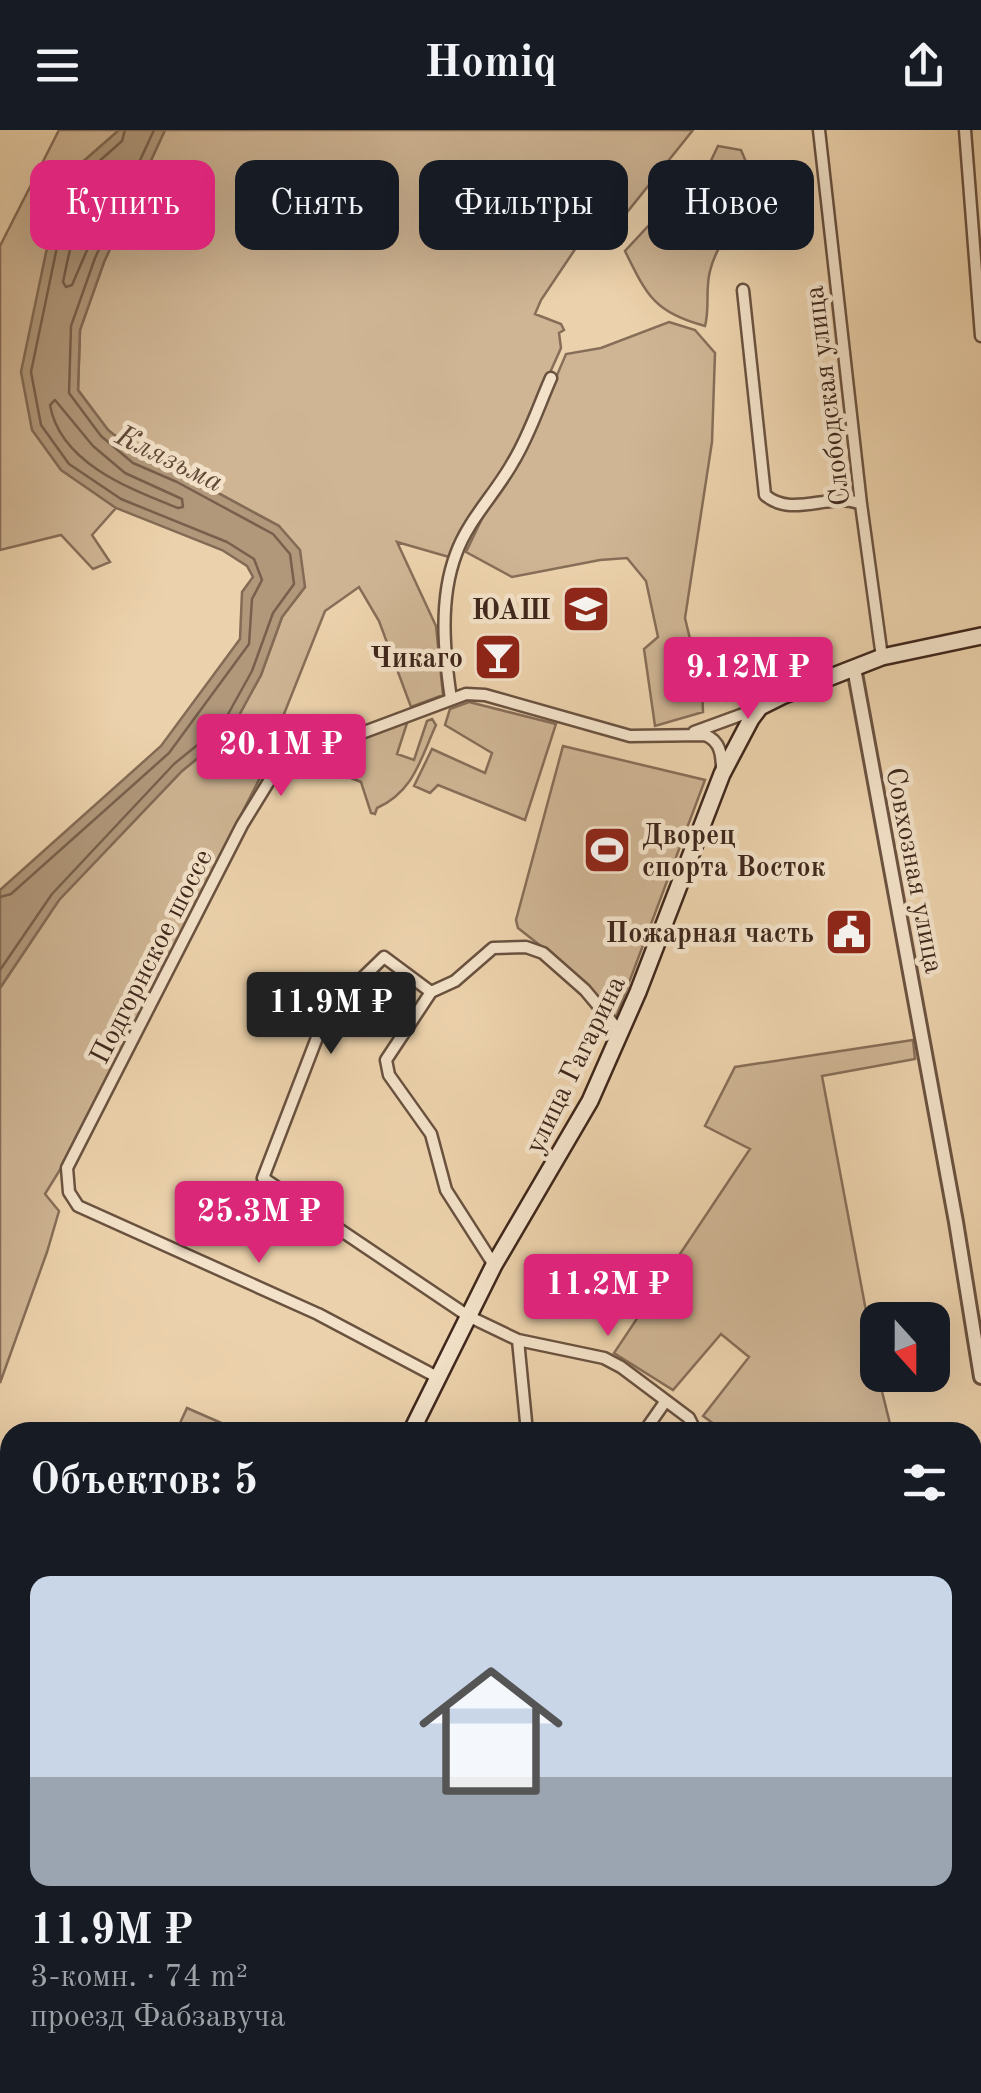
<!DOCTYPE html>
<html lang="ru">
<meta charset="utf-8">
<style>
:root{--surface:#171b24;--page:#20242c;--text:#f1f3f6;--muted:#9ea1a6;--line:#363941;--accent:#db2777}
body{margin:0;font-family:"Old Standard TT",serif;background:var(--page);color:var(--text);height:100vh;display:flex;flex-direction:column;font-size:38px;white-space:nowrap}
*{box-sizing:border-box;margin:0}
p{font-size:32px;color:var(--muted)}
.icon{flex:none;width:55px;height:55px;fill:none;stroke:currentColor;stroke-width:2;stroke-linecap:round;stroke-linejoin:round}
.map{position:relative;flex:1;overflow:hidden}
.details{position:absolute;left:0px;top:1292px;width:982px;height:672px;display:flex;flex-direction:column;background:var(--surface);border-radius:30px 30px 0 0;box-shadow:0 10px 40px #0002}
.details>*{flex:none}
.guide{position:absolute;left:30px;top:30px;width:922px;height:90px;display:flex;gap:20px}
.needle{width:65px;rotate:159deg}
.fabs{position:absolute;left:860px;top:1172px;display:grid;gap:20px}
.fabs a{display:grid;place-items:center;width:90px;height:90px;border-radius:20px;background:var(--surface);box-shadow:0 10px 40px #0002;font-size:50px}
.price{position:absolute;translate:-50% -85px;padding:0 22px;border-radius:10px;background:var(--accent);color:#fff;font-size:32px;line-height:65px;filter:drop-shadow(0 2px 5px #0008)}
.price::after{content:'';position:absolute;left:50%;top:60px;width:30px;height:22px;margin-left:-15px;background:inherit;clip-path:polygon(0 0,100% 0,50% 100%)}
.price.on{background:#222;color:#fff}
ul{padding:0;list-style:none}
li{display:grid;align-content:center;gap:20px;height:530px;padding:0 30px}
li+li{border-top:2px solid var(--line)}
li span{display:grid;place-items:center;height:310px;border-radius:20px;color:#555}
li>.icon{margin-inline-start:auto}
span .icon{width:180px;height:180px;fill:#fffc;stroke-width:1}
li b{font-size:42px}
h2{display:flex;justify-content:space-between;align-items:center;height:120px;padding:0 30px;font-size:42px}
.pill{padding:0 35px;border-radius:20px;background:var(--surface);box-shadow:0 10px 40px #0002;font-size:35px;line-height:90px}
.pill.on{background:var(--accent);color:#fff}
header{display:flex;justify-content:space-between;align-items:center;height:130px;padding:0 30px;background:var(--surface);font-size:45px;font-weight:700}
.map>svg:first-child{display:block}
.green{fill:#cfb594;stroke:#876e58;stroke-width:2.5}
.water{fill:#b1987b;stroke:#836b55;stroke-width:2.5}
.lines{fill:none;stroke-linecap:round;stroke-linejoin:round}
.shore{stroke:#78604c;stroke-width:2.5}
.minor-casing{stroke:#6a5240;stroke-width:15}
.tertiary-casing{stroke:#6a5240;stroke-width:18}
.secondary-casing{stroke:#3f271c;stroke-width:20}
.minor{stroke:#f3e2c9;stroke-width:10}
.tertiary{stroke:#f3e2c9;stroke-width:12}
.secondary{stroke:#f3e2c9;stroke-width:15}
.labels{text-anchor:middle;stroke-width:9;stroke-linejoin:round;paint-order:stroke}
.street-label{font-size:28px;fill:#3f271c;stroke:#f3e2c9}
.poi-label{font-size:28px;font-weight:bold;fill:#3f271c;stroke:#f3e2c9;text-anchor:end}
.water-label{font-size:30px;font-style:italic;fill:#614938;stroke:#f3e2c9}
</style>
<header><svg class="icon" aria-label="menu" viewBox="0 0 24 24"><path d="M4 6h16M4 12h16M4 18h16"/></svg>Homiq<svg class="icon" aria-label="share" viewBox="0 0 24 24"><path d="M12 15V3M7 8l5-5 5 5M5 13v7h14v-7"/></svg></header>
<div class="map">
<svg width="981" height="1963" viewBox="0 0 981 1963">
<rect width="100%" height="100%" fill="#ecd2ac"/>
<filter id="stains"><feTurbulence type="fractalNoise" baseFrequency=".002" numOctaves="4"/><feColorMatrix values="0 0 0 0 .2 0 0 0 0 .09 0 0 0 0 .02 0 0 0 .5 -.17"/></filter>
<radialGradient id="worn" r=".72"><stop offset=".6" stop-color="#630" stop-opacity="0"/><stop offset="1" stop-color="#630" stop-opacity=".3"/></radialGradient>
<!-- green -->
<path class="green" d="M59,0H119L78,36L62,340L116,378L92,405L110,432L93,439L61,405L0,420V116Z
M165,0H693L608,106L594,91L541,170L535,184L561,194L564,200L559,203L561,218L514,323L481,370L449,427L397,412L436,496L443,565L411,577L379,491L359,457L325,481L284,584L297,618L268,632L63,1035L45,1064L59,1081L47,1122L0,1253V858L59,770L182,641L230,601L261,545L282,487L305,457L279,396L181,343L139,325L108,300L78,260L80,200L104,132Z
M718,16L741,20C771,84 723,88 710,141C705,159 710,178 705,196C655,183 647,166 625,121L663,80L651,68L662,51L706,41Z
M669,192L695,200L715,223L712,312L685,488L702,559L703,582L655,596L644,519L658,507L646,451L627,428L600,430L512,447L466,422L490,372L520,332L566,224L601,218Z
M816,514L820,536L727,571L713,538Z
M469,572L556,594L525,690L438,655L430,663L414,656L432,619L485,643L492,623L445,595L450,579Z
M432,589L436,595C420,630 414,661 377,678L375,684L371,683L361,652L304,629L408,590L397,624L414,630L427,591Z
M563,616L705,650L615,890L570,839L518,798L516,790Z
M913,910L915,929L822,946L878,1245L892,1302H725L703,1286L749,1227L721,1204L673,1260L614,1223L750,1019L705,996L735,937Z
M187,1278L242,1302H176Z"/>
<!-- water -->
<path class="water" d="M119,0H165L104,132L80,200L78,260L108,300L139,325L181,343L279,396L300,420L305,457L282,487L261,545L230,602L182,641L59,770L0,858V760L161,616L240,509L242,462L253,447L247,436L222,420L116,378L61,340L32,300L21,242L53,89L78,36Z"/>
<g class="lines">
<!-- shore -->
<path class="shore" d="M114,35H120L121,41L72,155L66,157L63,152C72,109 79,65 114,35Z
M55,270L93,316L125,343L182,369L183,377L178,378C130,359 60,333 50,275Z
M0,767L11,764L169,623L249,514L252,469L262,450L254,429L227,412L121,369L69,334L41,295L31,242L62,93L86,43L122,11L125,0
M0,840L52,764L174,634L222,595L252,541L273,483L294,454L290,424L273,404L177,352L133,333L101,306L69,263L71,196L95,128L154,0"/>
<!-- minor casing -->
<g class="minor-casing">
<path id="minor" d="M819,0L861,374L882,527
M965,0L981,206
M743,160L765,365C793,389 830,361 861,374
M451,569C444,522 439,469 456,424C468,390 496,363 513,332C529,306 539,275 551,248
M694,602L757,579
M431,862L384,827L351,859L333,866L263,1048L468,1186L518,1210L604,1228L621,1237L689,1288L696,1302
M494,1135L446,1060L431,1004L389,945L386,930L431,862L455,851L493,818L526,817L543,823L585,860L621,903
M518,1210L527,1302
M437,1247L318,1184L78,1076L69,1062L67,1038L242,695L274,643L292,629L466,564L485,565L630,606L705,605C721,611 722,626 722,642
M644,1302L665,1272
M972,1497L981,1500
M972,1642L981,1624
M972,1900L981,1882
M972,1919L981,1924
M210,1963L214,1955
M339,1963L343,1955
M480,1963L484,1955"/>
</g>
<!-- tertiary casing -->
<g class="tertiary-casing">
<path id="tertiary" d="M854,538L956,1092L981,1247
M972,1363L981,1339
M679,1963L683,1955"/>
</g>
<!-- secondary casing -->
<g class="secondary-casing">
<path id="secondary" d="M411,1302L494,1135L590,971L638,862L722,644L751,589L760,577L782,566L882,527L981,506
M96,1963L99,1955"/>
</g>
<!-- minor -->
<use href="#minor" class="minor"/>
<!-- tertiary -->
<use href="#tertiary" class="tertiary"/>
<!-- secondary -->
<use href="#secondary" class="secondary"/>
</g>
<!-- icons -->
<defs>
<g id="university-square" transform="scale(2.5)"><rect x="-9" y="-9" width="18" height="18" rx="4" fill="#8f2418" stroke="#f3e2c9"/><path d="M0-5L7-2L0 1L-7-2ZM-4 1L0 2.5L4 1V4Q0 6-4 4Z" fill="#fff"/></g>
<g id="bar-square" transform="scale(2.5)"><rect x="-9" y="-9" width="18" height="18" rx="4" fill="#8f2418" stroke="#f3e2c9"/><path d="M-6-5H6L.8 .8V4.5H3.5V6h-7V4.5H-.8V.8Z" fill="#fff"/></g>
<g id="stadium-square" transform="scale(2.5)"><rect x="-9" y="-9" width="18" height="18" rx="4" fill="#8f2418" stroke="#f3e2c9"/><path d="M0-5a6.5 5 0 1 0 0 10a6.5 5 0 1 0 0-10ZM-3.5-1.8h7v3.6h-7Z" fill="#fff"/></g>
<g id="civic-square" transform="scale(2.5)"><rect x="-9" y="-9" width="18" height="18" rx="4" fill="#8f2418" stroke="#f3e2c9"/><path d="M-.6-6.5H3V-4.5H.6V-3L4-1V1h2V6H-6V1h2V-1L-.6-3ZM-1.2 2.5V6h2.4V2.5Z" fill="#fff"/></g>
</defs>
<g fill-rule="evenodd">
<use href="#university-square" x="586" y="479"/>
<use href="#bar-square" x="498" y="527"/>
<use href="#stadium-square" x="607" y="720"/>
<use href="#civic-square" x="849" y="802"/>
</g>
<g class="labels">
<!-- street labels -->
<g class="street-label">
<text transform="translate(826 266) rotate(-97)" y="10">Слободская улица</text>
<text transform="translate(916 740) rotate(79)" y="10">Совхозная улица</text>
<text transform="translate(150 826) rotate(-63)" y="10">Подгорнское шоссе</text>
<text transform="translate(574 934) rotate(-64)" y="10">улица Гагарина</text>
</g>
<!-- poi labels -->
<g class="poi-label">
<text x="551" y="489">ЮАШ</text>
<text x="463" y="537">Чикаго</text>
<text x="642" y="714" text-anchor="start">Дворец<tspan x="642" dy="32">спорта Восток</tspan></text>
<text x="814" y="812">Пожарная часть</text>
</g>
<!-- water labels -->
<g class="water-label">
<text transform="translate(170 328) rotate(26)" y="10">Клязьма</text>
</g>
</g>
<rect width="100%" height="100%" filter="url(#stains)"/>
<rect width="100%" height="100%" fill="url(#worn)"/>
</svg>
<div class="fabs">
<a><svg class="needle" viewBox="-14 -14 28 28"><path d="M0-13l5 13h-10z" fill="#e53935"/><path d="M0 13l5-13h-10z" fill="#9ea1a6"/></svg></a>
</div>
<b class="price" style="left:748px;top:592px">9.12M ₽</b>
<b class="price" style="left:281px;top:669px">20.1M ₽</b>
<b class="price on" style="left:331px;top:927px">11.9M ₽</b>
<b class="price" style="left:259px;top:1136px">25.3M ₽</b>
<b class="price" style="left:608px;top:1209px">11.2M ₽</b>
<div class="guide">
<a class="pill on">Купить</a>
<a class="pill">Снять</a>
<a class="pill">Фильтры</a>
<a class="pill">Новое</a>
</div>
<section class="details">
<h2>Объектов: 5<svg class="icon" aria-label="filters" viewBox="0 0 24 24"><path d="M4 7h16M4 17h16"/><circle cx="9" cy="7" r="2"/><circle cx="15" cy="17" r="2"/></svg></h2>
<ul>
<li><span style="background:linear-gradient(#c9d6e8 65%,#9aa5b1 0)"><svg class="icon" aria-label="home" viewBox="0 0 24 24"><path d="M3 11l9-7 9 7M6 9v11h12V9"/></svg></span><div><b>11.9M ₽</b><p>3-комн. · 74 m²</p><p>проезд Фабзавуча</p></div></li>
</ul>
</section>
</div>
